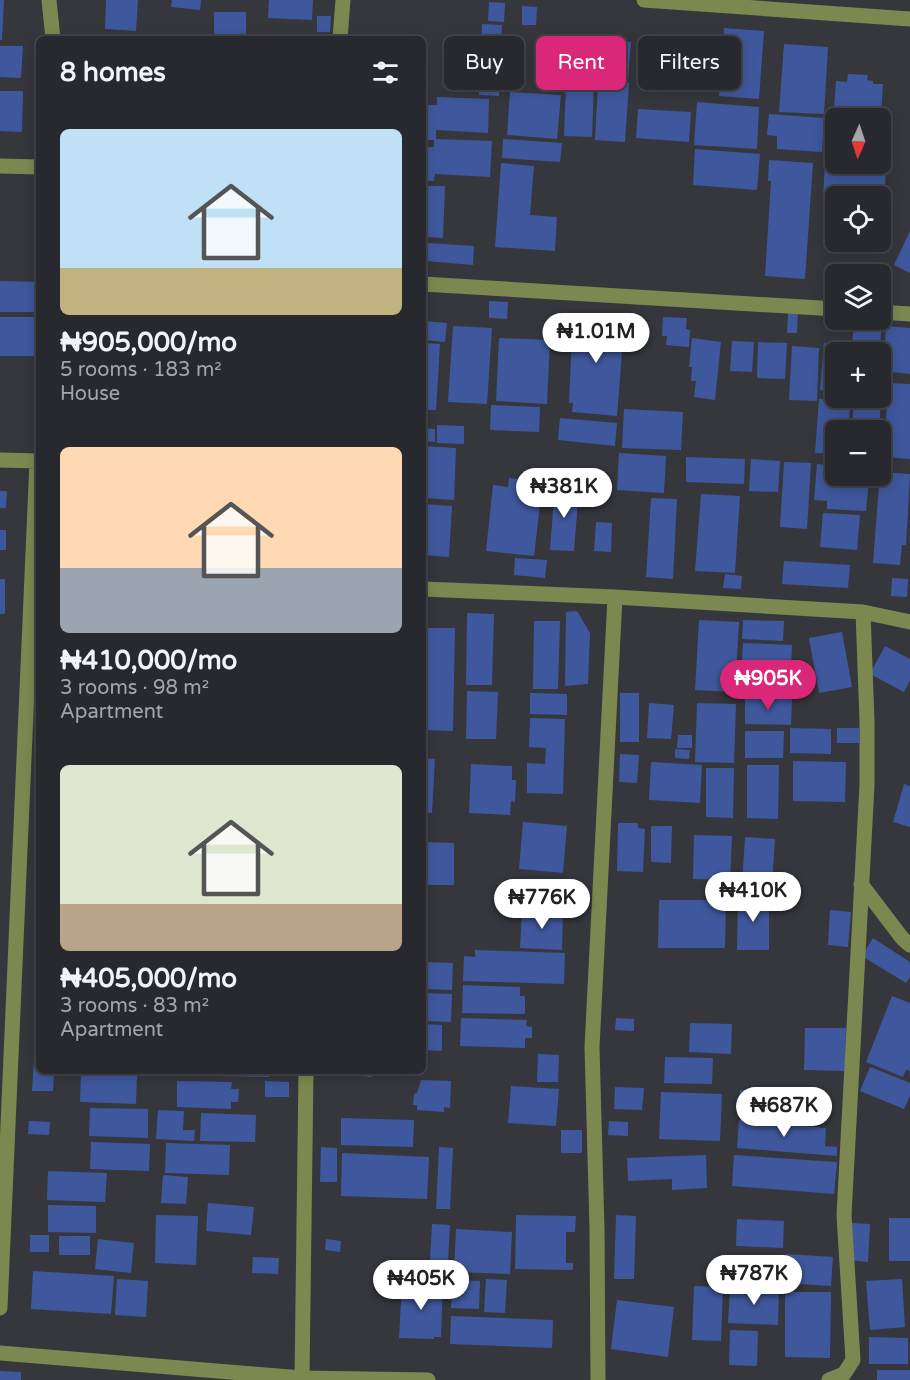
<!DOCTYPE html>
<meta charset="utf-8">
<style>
:root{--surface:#28292e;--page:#34353a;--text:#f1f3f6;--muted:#a5a6aa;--line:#44454a;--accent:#db2777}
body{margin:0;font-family:"Varela Round",sans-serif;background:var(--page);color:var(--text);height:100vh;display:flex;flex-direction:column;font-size:22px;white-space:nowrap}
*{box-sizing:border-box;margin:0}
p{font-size:20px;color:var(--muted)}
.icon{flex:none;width:33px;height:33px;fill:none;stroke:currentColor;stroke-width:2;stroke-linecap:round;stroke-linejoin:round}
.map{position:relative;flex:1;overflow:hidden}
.sheet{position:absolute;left:36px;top:36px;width:390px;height:1038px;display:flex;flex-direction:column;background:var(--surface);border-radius:9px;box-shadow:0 3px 15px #0003,0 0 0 2px var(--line)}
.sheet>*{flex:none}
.hud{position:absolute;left:444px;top:36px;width:375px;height:54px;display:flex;gap:12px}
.needle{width:39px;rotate:183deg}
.fabs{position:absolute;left:825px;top:108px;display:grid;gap:12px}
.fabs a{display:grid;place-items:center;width:66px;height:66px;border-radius:9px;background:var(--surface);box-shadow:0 3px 15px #0003,0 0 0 2px var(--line);font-size:30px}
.price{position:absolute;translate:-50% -51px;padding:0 14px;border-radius:21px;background:#fff;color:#222;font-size:20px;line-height:39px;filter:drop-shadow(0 2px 3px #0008)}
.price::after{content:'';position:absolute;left:50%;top:36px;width:18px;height:14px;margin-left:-9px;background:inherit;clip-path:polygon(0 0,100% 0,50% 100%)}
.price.on{background:var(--accent);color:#fff}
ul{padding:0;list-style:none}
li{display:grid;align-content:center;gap:12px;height:318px;padding:0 24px}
li span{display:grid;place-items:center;height:186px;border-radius:9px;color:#555}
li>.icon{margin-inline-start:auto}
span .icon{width:108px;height:108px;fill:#fffc;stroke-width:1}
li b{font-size:26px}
h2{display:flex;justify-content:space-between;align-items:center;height:72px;padding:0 24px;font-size:26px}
.tag{padding:0 21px;border-radius:9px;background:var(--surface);box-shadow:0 3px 15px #0003,0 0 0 2px var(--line);font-size:21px;line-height:54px}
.tag.on{background:var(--accent);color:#fff}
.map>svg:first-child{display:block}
.building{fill:#3f589d}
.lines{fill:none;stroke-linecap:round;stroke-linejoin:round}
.minor{stroke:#7d8850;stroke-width:15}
</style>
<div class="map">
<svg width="910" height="1380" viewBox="0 0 910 1380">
<rect width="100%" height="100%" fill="#35373d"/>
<!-- building -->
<path class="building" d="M0,0H4L2,40H0Z
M106,0H138L136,31L105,29Z
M172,0H201L200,10L171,7Z
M269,0H313L312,20L268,18Z
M489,2L505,3L504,22L488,21Z
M522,6L537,7L536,25H522Z
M214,12H246V35H214Z
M317,16H331L330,32H317Z
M482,24L502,25L499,96L479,95Z
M724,28L764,31L759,99L719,96Z
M568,34L596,35L592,137L564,136Z
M601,40L631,42L628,79L598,77Z
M784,44L828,47L824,114L779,112Z
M0,46H23L21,78L0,77Z
M848,74L868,75L867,80L873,81V84H883L881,118H836V122H833L836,81L847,82Z
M598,81L629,83L625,142L595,140Z
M0,91H23L22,132L0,131Z
M510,92L561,95L557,139L507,135Z
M437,97L489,99L488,133L436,130V139L492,141L490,177L435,174L434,181H423V147H434V140H423V105H437Z
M697,102L759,107L757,149L694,145Z
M638,109L691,112L689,142L636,138Z
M769,114L824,118L822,152L777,149V136L767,135Z
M503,139L562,143L560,162L502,158Z
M695,149L760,154L757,190L693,185Z
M769,160L813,163L805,279L765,276L771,181H768Z
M501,163L534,166L530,215L557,217L555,251L495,247Z
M825,163L886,167L884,202L880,201V196L823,197Z
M428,186H445L443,238L426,237Z
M910,231V273L894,265Z
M427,243L474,246L473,265L426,261Z
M880,277L890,278L889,298H880Z
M0,281L39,282V312H0Z
M489,301L508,302L507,319L489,318Z
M573,313L617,317L616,326L624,327L617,416L572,412L573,403H569Z
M788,313H798L797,333H787Z
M0,317H39V356H0Z
M663,317L687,318L686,329L690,330L689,347L666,345L667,336H662Z
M424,321L447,323L445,342L423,340Z
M854,324L882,326L879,352H851Z
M453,326L492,328L487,404L448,402Z
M886,326L910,328V374L890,372V362H884Z
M499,338L550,340L547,404L496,401Z
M692,338L721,342L715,400L694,397L696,381H691L692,367H689Z
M732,341L754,342L752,372L730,371Z
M758,342L787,343L785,379L757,378Z
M423,343L440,344L436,410H423Z
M824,343L844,344L843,352H836V391L820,390Z
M792,346L819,348L817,401L789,400Z
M888,383L910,384V459L884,457Z
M854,398H881L879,430H852Z
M819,399L841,401V407H850L848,430H836V454L815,453Z
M491,405L540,407L539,432L490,430Z
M624,409L683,412L681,450L622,448Z
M560,418L617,423L615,446L558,440Z
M437,425L464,426V444L437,443Z
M423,428L435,429V442L423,441Z
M423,446L456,448L454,500L423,498Z
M619,453L666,456L664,493L617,490Z
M686,457L745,459L744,484L686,482Z
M751,459L780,461L778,492L749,491Z
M784,462L811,463L807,529L780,527Z
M817,464L836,466V476H863V478L869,479L866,511L827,509V501L814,500Z
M880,472L910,474L906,545H902L900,565L873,563Z
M509,478L526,480L525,486L542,488L534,556L486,551L493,485L508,487Z
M555,486L579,488L574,551L550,550Z
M0,491H7L6,508H0Z
M701,494L740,496L735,573L695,571Z
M651,498L677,499L673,579L646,577Z
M423,504L452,506L449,557L423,555Z
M823,513L860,515L857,550L820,547Z
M596,522L612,523L611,552L594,551Z
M0,530H6V550H0Z
M515,558L547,560L545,578L514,575Z
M784,561L850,565L848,588L782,584Z
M725,574L742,576L741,589L723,588Z
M892,578L908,579L907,597L891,596Z
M0,579H5V614H0Z
M577,611L590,633L588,684L565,686L566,612Z
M467,613L494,614L492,685H466Z
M699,620L739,622L735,692L695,690Z
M743,620L784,621L783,641L742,639Z
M534,621H560L558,689H533Z
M424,628H455L453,731L423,730Z
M842,632L852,687L819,693L809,638Z
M743,643L792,645L790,695L740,692Z
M885,646L910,659V680L904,692L870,674Z
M467,691L498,692L496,739H466Z
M530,693L567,694V715L530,714Z
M620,693H639V742H620Z
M745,697L792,698L791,725L745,724Z
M34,698H39V728L34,727Z
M649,703L674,705L671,739L647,738Z
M697,703L736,704L734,763L695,762Z
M530,718L565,719L563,794L527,793V763L545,764L546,748L529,747Z
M790,728L831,729V754L790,753Z
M837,728H859V743H837Z
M745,731H784L783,758H745Z
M678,735H692V748H677Z
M675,749L690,750L689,759L675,758Z
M620,754L639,755L637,783L619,782Z
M423,758L435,759L432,813L423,812Z
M793,761L846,762L845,802L793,801Z
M651,762L702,765L700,803L649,800Z
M471,764L512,766V780H516L515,802L511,801L510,815L469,813Z
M747,765H779L778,819L747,818Z
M706,768H734L733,818L706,817Z
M904,784L910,786V827L893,822Z
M523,822L567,826L563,873L519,869Z
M618,823H638V828L645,829L643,872L617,871Z
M651,826H672L671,863L651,862Z
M694,835L732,836L730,880L693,879Z
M745,837L775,839L772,886L742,884Z
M423,842L454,843V885H423Z
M738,896H769V950H737Z
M659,900H726L725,948H658Z
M522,910L563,912L562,950L520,948Z
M830,910L851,912L848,947L828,945Z
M873,938L910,962V977L906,983L862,956Z
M475,950L565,953L564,984L463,981L464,956L475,957Z
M423,962L453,963L452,990L423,989Z
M463,985L520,987V996H525V1014L462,1013Z
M423,993L452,994L451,1022L423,1021Z
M892,996L910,1003V1071L906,1070L903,1077L866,1062Z
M461,1018L527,1020L526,1026L532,1027V1038H525V1048L460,1046Z
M616,1018L634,1019V1031L615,1030Z
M690,1023L732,1024L731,1054L689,1052Z
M423,1024L442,1025V1051L423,1050Z
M805,1028H846L845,1071L804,1070Z
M538,1054L559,1055L558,1082H537Z
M665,1057L713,1058L712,1084L664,1083Z
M34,1058H39V1071H54L53,1091H32Z
M870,1067L910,1083V1096L904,1109L860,1091Z
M162,1071H270L269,1077L162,1075Z
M347,1071H373L372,1077L347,1075Z
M81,1074L137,1076L136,1104L80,1102Z
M421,1080L451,1081L450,1108L444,1107V1112L417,1110V1105H413L414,1094L417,1093Z
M177,1081L232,1082L231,1089H239L238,1102H231V1109L177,1107Z
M265,1081L289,1082V1097H265Z
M511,1086L559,1089L556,1126L508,1123Z
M615,1087L644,1088L642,1110L614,1109Z
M740,1090L781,1093L779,1119L738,1116Z
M661,1092L722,1094L720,1141L659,1139Z
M90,1108L148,1109V1138L89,1136Z
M158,1110L184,1111L183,1130H195L194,1141L156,1139Z
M201,1113L256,1115L255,1142L200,1141Z
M341,1118L414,1120L413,1147L341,1145Z
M739,1120L826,1128L825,1146L837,1147V1156L737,1148Z
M29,1121L50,1122L49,1135L28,1134Z
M609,1121L628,1122V1136L608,1135Z
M561,1130H582V1153H561Z
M91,1142L150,1144L149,1171L90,1169Z
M166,1143L230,1145L229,1175L165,1173Z
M321,1147L337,1148V1182H320Z
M439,1147L453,1148L450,1209H436Z
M342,1153L429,1157L427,1199L341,1196Z
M706,1155L707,1188L672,1190V1179L628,1181L627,1158Z
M734,1155L837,1162L834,1194L732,1186Z
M48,1171L107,1173L105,1202L47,1200Z
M163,1175L188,1177L186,1204L161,1203Z
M208,1203L254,1207L251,1235L206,1231Z
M48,1205L96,1206V1233L48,1232Z
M156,1215L198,1216L196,1265L155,1263Z
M516,1215L576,1216L575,1232H566V1263H573V1270L515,1269Z
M616,1215L636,1216L634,1279H614Z
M889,1218H910V1261H889Z
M737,1219L784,1221L783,1248L736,1246Z
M852,1223L870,1224L868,1262L849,1260Z
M432,1224L450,1225L448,1260H430Z
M456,1229L512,1232L510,1274L454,1272Z
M30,1235H49V1252H30Z
M59,1236H90V1255H59Z
M98,1239L134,1243L131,1273L95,1269Z
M326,1239L341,1241L340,1252L325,1250Z
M786,1254L833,1257L831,1286L784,1283Z
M253,1257L279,1258L278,1274L252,1273Z
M33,1271L114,1276L111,1314L31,1309Z
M117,1279L148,1281L146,1317L115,1315Z
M486,1279L507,1280L505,1313L484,1312Z
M902,1279L905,1327L870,1330L866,1281Z
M452,1280L480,1281L479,1309L451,1308Z
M402,1283L443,1284L441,1337H434V1339L399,1338Z
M694,1286L723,1287L721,1341L692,1340Z
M730,1287L779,1289L778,1325L728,1323Z
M785,1292H831L830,1358L785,1357Z
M617,1300L674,1307L668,1357L611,1349Z
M451,1316L553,1320L552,1348L450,1344Z
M730,1330L758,1331L757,1366L729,1365Z
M869,1337L908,1338V1364H869Z
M877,1370H910V1380H877Z
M0,1371L21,1372V1380H0Z"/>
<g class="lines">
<!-- minor -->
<path class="minor" d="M49,0L53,39
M644,0L910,19
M340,39L343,0
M0,166L39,167
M423,284L836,309
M880,312L910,314
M0,460L39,461
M423,589L615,597L863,612L910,622
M861,884L902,938L910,945
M0,1308L37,461
M0,1353L302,1378L428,1380
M302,1378L306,1071
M598,1380L597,1229L592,1047L615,597
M829,1380L844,1374L853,1360L844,1215L867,785V721L863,612"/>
</g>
</svg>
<div class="fabs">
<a><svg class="needle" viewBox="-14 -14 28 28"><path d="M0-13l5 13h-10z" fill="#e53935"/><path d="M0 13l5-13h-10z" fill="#a5a6aa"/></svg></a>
<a><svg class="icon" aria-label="locate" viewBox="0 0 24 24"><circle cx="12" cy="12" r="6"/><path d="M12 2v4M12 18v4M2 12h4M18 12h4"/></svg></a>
<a><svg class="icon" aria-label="layers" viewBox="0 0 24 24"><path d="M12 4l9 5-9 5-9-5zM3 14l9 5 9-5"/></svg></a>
<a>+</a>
<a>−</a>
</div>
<b class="price" style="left:596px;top:364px">₦1.01M</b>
<b class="price" style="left:564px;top:519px">₦381K</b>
<b class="price on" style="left:768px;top:711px">₦905K</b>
<b class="price" style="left:753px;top:923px">₦410K</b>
<b class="price" style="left:542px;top:930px">₦776K</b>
<b class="price" style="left:784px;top:1138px">₦687K</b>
<b class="price" style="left:754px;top:1306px">₦787K</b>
<b class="price" style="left:421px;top:1311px">₦405K</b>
<div class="hud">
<a class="tag">Buy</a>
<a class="tag on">Rent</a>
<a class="tag">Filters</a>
</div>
<section class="sheet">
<h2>8 homes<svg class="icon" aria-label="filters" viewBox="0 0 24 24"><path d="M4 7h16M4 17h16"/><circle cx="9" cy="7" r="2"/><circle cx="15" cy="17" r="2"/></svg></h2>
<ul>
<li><span style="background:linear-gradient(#bfe0f5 75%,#c2b280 0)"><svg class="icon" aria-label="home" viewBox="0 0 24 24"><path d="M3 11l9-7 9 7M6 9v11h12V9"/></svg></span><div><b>₦905,000/mo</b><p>5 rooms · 183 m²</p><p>House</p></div></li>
<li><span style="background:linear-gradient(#ffd9b3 65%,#9aa5b1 0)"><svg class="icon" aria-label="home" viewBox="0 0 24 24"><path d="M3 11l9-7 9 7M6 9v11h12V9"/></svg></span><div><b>₦410,000/mo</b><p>3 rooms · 98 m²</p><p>Apartment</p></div></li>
<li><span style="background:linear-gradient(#dfe7d0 75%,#b9a48a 0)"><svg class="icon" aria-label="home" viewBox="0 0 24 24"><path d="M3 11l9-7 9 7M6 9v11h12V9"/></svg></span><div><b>₦405,000/mo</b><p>3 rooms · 83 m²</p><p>Apartment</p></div></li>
</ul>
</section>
</div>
